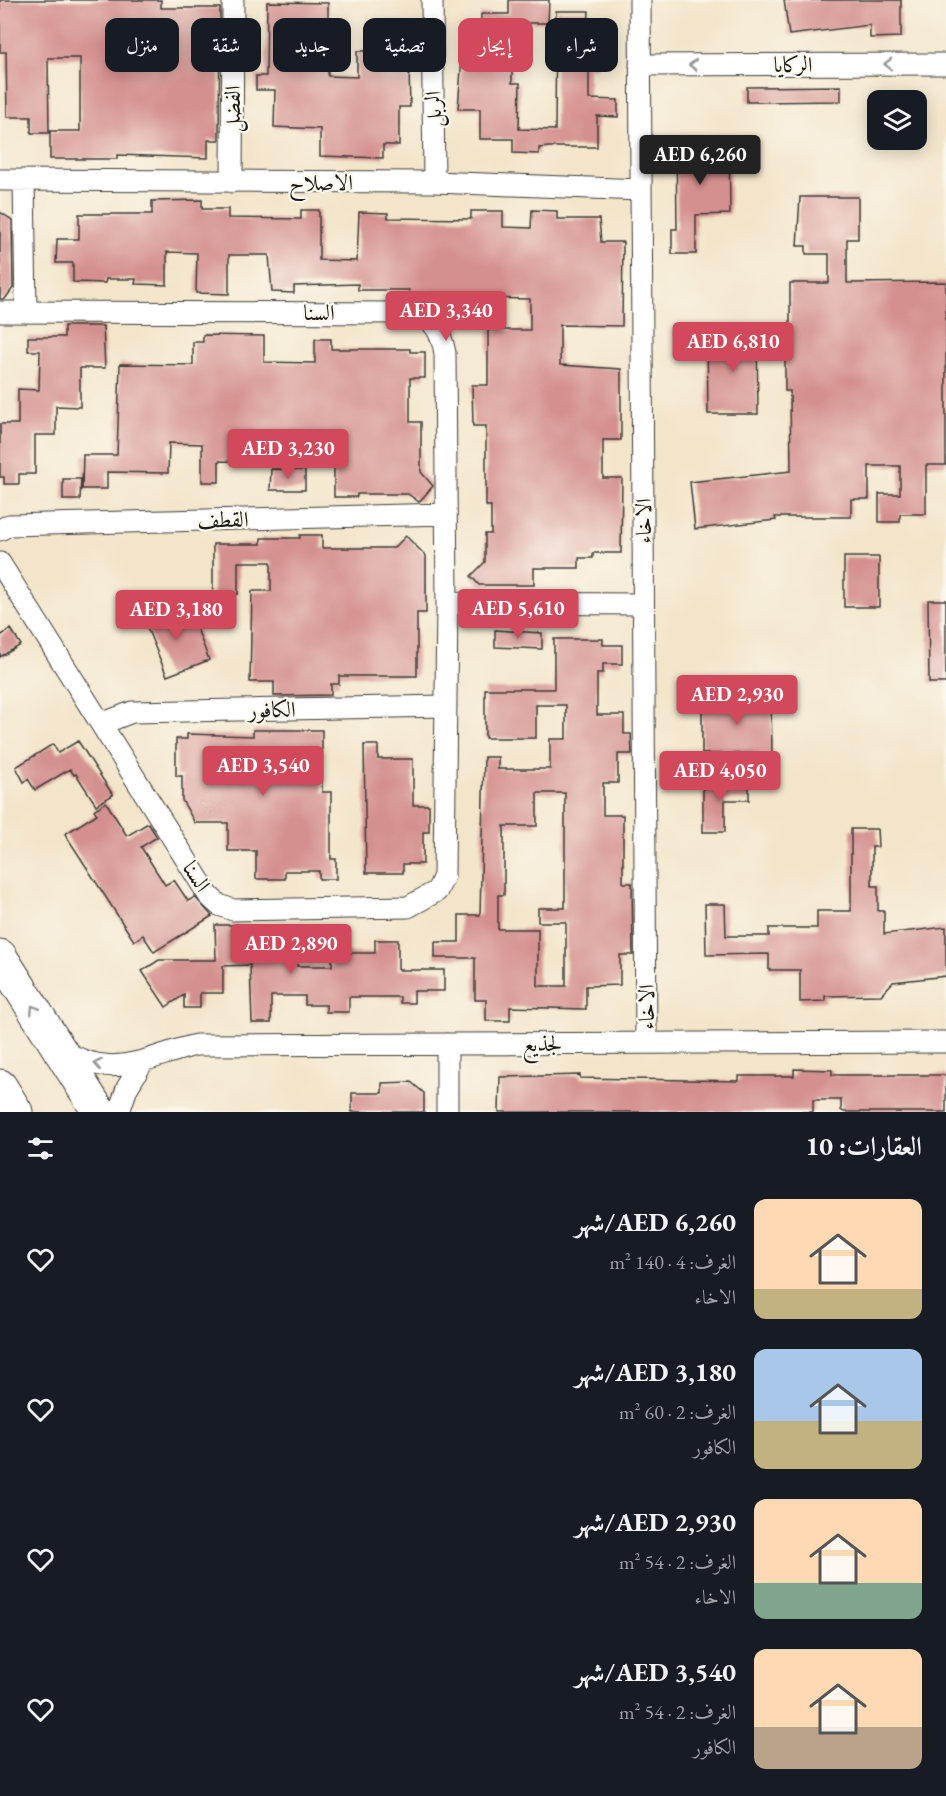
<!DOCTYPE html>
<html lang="ar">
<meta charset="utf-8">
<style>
:root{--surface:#171b24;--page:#242831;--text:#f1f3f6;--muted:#9ea1a6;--accent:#d1495b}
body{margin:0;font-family:"EB Garamond",Amiri,serif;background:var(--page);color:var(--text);direction:rtl;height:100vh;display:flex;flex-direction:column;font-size:22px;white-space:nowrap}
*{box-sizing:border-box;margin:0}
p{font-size:20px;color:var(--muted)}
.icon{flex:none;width:33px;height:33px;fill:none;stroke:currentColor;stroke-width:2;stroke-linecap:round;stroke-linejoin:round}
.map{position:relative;height:1112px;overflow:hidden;direction:ltr}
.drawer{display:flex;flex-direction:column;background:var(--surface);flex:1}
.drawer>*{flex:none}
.top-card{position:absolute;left:18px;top:18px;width:600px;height:54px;direction:rtl;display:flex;gap:12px}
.tools{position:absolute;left:867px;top:90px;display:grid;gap:12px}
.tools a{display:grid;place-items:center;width:60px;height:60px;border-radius:12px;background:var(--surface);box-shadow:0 3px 15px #0003;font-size:30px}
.price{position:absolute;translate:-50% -51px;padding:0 14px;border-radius:6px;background:var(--accent);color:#fff;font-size:20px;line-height:39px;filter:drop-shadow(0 2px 3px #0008)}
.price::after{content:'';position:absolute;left:50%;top:36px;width:18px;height:14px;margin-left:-9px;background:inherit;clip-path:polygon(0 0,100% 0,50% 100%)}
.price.selected{background:#222;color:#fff}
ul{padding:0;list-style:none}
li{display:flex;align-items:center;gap:18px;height:150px;padding:0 24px}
li span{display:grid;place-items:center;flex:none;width:168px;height:120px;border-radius:12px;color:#555}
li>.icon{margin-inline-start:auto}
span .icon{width:72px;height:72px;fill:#fffc;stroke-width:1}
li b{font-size:26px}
h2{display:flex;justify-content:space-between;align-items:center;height:72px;padding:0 24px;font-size:26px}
.pill{padding:0 21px;border-radius:12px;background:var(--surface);box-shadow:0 3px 15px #0003;font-size:21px;line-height:54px}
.pill.selected{background:var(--accent);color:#fff}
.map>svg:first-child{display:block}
.building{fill:#d4908e;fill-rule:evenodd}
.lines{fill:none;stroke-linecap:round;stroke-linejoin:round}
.minor-casing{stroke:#3c3a36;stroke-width:23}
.primary-casing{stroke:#3c3a36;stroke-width:35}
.minor{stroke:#fff;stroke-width:21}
.primary{stroke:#fff;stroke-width:33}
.oneway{stroke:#999}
.labels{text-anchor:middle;stroke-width:4.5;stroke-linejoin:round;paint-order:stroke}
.street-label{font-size:22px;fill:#1c1c1c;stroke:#fbf7ec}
</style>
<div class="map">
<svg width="946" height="1112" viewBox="0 0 946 1112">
<rect width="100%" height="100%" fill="#fbf7ec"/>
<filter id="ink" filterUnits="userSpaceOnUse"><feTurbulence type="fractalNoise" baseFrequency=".0167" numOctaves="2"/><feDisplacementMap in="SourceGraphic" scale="12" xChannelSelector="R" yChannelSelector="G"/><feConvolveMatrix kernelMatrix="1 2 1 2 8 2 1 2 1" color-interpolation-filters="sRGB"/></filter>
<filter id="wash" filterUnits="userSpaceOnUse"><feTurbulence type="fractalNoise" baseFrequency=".008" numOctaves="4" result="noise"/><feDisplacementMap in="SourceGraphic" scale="24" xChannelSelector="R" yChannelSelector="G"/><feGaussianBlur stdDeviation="1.35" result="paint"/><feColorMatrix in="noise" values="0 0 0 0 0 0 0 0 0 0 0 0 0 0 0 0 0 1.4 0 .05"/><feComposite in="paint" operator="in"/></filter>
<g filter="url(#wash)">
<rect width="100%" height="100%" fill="#f3e5ca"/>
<g id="blocks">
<!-- building -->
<path class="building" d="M0,0H161V8H220L219,140H208V158L117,155V159H50V131H80V58H48L49,133H31V117H7L6,52H0Z
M509,0H549L548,23H523V32H519V47H512V83H520L519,129L555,130L556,11H589L588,30H598L597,68L589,67V99L618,100V117L597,116V147H549L539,148V154L513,153V139H480V109H458L462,56H480L481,14H509Z
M784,0H901V37L870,38V25L789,35Z
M267,2L328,3V76L357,77V51H378V32H408L410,107H399V145H383V158L320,156V129L274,127L275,90H256V76H266Z
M841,86V101L747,102V87Z
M676,137H729L730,214L696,215V254H672V229H677Z
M800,197H858V239H847V283L946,282V465H926V514H900V522H879V494H900V466H869V499H851V517H775L776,520L695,529L690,482L791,471L790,391H785V359H790V283H829V254H806V246H797Z
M202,200V209H228V218L301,219V210H319V260L357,261L359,212L388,213V218L471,219V211H503V227L531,228L532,210L557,211V219H599L601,242H623L622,326L560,325V365L621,369V440H603V478H622L621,553H593V558H579V568H534V585H479L471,576L485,562V534H491V506H486V426H473L472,385H488V330H530V299L483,298V303H425L409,300V290H358V284L294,286V293L272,292L269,255H229V294L196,293L197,253L167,252V285L135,284L136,279H106L105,283L73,282V263H56L57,239H79V214H152V201Z
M0,212L12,220L13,288L5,299H0Z
M64,326H103L105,368H80V407L56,406V435H35V474H19V484H4V477H0V424H18V389L39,390L40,351H28V337H64Z
M757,332L758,414H708L707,333Z
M203,335L264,336V362L315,363V339H331V349H410V352H425V378H410V422H421V472L433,486L419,502L408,494H357V497H334V458H313V438H249V462L219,461V482H202V444L169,443L168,473L107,472V489H82L83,455H117L120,364L193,365V342H203Z
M271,469L305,470V490H270Z
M63,479H81L80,500H63Z
M300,535H322V548H394L406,536L426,556V613H417V676H339V684H331V695L274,696V682H250L252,591H271V562H238V594H213V544H261V538H300Z
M844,557H879V607H844Z
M928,600H946V683H929Z
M164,610L167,619L190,610L209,660L167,676L143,618Z
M11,629L21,645L0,657V636Z
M495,630L542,633V649L495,647Z
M554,639H603V645H622V664H603V673H597V715H624V734H631L632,754H618V783H603V815H623V883H632L633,955H620V985L586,986V1009L510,1007V1021H486V1000H475V958H435V942H459V915H480L484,757H498V769H550V739H566V705H536V738H485V689H554ZM537,793H565V908H538V922H566V986H538V929H498V895H504V826H537Z
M702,699H771L772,753L702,754Z
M253,730H322V792H331V859H336V879H319V871H285V879H256V851H228V823H195L182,800V776H176V739H187V734L253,736Z
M78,741L113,795L96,805L76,774L74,775L70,769L35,790L28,779L24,782L16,767L53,744L58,753Z
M364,745H378V759H413V805H429V832H423V864H403V873H366Z
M703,780L749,782V800H725V832H703Z
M106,802L127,836L148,823L157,837L141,847L165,885L174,880L188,901L195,897L212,916L154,952L143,935L134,941L65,834L97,814L94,810Z
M851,829H877L878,847H872V886H878V911H884V934L946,927V976L893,982L881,995L825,996V1001L800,1002V970H769V954L706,955L705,904H725L726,936H769V928H817V911H851Z
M215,925H237V934H274V939H297V966H332V953H375V940H398V970H444V991H414V1003H400V997H349V1012H326V1005H305V996H271V1023H252L250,965L223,966V993H200V1008H184V995L166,1007L142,971L159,960H216Z
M794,1069L832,1070V1075H946V1112H844L841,1110V1100H813V1112H499L500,1077L580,1075V1078L739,1081V1076H794Z
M411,1082L424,1093V1112H352V1093H382V1083Z"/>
</g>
</g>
<g filter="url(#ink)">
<use href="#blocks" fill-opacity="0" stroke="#3c3a36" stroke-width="1.5"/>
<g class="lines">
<!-- minor casing -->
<g class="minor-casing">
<path id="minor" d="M432,0L434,182
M640,0L646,1042
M640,65L946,64
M0,180L434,182L641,190
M24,180L26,311
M232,182L233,0
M0,312L416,313C436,322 441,332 445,353L447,603L444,876L437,891L408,907L233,910L219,905L209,896L0,563
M0,530L9,525L446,514
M447,603L643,604
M101,724L132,712L446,706
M62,1050C114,1082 145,1057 196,1045L946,1042
M119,1112L127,1088L142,1063
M447,1112V1044"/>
</g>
<!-- primary casing -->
<g class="primary-casing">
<path id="primary" d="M0,956L99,1112
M0,1086L16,1112"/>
</g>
<!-- minor -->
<use href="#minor" class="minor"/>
<!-- primary -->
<use href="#primary" class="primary"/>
</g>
<!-- one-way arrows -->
<defs><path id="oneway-chevron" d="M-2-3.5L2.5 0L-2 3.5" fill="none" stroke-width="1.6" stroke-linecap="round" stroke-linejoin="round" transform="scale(1.5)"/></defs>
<g class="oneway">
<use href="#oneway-chevron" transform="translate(888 64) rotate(180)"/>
<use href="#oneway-chevron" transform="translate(693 65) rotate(180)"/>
<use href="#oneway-chevron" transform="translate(34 1009) rotate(-122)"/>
<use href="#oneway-chevron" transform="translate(98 1064) rotate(-169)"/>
</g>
</g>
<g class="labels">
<!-- street labels -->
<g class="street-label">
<text x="793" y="72">الركايا</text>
<text transform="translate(232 109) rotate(-90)" y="8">الفضل</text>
<text transform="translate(433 109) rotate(-91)" y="8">الربل</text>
<text x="321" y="190">الاصلاح</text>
<text x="319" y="320">السنا</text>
<text transform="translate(223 519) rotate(-1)" y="8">القطف</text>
<text transform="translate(643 521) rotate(-90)" y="8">الاخاء</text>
<text transform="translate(272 709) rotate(-1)" y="8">الكافور</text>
<text transform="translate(197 876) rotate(57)" y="8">السنا</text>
<text transform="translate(646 1007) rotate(-90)" y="8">الاخاء</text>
<text transform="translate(542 1043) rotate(-1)" y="8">لجذيع</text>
</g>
</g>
</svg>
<div class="tools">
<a><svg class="icon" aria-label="layers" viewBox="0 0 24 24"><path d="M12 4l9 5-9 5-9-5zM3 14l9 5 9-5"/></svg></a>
</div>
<b class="price selected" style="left:700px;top:186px">AED 6,260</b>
<b class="price" style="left:446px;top:342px">AED 3,340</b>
<b class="price" style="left:733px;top:373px">AED 6,810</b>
<b class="price" style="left:288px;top:480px">AED 3,230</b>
<b class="price" style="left:518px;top:640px">AED 5,610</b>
<b class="price" style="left:176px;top:641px">AED 3,180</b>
<b class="price" style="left:737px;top:726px">AED 2,930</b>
<b class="price" style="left:263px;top:797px">AED 3,540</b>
<b class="price" style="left:720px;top:802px">AED 4,050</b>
<b class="price" style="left:291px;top:975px">AED 2,890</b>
<div class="top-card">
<a class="pill">شراء</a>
<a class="pill selected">إيجار</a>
<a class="pill">تصفية</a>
<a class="pill">جديد</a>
<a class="pill">شقة</a>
<a class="pill">منزل</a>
</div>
</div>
<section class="drawer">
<h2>العقارات: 10<svg class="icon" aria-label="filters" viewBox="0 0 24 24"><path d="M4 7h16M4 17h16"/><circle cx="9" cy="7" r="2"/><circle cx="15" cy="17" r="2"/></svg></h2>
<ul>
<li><span style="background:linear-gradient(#ffd9b3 75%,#c2b280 0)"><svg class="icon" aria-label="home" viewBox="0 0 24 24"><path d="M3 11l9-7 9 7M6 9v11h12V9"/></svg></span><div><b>AED 6,260/شهر</b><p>الغرف: 4 · 140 m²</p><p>الاخاء</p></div><svg class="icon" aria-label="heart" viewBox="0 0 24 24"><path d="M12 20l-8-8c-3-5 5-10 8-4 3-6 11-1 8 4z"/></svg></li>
<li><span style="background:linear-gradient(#a9c7e8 60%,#c2b280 0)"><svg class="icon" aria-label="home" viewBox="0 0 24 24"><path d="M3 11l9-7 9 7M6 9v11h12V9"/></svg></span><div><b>AED 3,180/شهر</b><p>الغرف: 2 · 60 m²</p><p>الكافور</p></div><svg class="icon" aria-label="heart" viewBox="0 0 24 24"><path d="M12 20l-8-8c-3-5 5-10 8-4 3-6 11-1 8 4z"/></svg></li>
<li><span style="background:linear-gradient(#ffd9b3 70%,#7fa58c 0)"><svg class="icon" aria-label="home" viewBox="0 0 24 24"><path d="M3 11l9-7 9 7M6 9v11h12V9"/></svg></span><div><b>AED 2,930/شهر</b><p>الغرف: 2 · 54 m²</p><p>الاخاء</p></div><svg class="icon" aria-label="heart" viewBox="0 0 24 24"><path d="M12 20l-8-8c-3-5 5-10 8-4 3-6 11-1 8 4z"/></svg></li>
<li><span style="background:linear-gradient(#ffd9b3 65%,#b9a48a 0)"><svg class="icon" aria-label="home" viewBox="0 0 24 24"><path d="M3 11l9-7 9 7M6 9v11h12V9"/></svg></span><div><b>AED 3,540/شهر</b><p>الغرف: 2 · 54 m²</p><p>الكافور</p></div><svg class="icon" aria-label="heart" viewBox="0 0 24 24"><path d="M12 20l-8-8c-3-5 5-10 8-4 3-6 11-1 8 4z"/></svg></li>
</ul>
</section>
